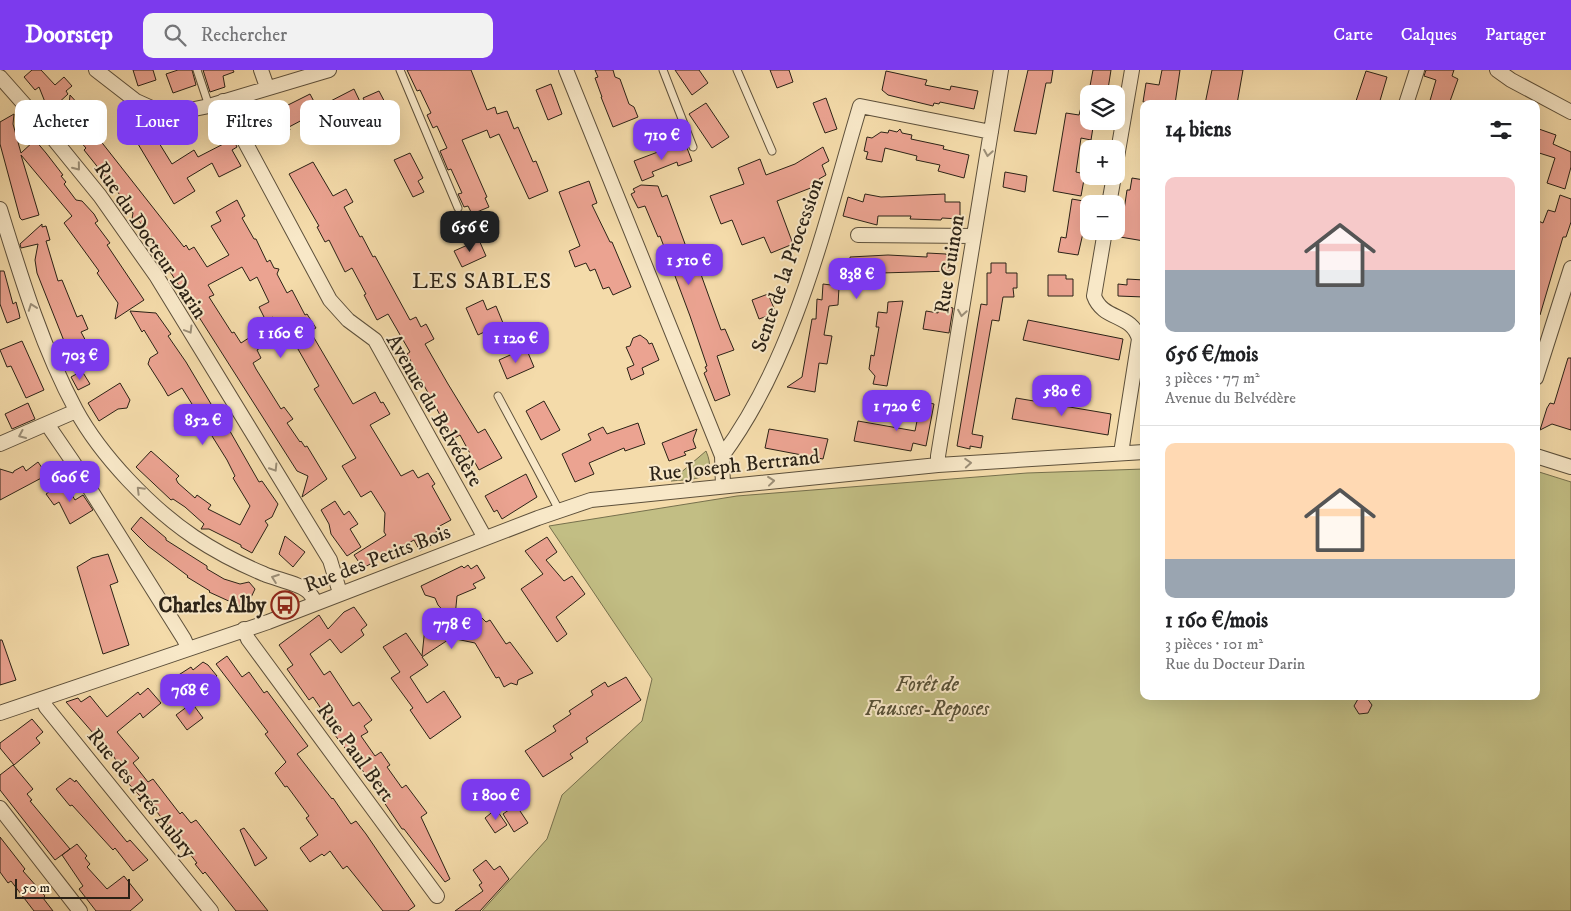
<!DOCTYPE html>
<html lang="fr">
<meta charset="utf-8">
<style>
:root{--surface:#fff;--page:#f2f2f2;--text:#202124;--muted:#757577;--line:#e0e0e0;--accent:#7c3aed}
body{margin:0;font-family:"IM FELL DW Pica",serif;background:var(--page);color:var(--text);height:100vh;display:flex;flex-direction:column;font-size:19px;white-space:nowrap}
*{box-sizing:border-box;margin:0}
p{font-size:16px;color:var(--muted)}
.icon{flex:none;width:28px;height:28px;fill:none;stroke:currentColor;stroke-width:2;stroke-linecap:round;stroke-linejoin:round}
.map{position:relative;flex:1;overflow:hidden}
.panel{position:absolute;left:1140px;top:30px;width:400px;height:600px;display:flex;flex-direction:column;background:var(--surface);border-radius:10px;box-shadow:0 5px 20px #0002}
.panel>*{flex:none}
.banner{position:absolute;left:15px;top:30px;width:475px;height:45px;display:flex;gap:10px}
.fabs{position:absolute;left:1080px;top:15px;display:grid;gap:10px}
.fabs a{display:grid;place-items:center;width:45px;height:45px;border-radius:10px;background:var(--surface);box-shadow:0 5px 20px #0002;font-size:25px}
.scale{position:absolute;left:15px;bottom:12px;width:115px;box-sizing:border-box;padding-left:5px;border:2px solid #2b2216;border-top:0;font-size:14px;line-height:18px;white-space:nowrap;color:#2b2216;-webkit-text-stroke:4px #f8e8c8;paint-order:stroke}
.price{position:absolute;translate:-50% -42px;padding:0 11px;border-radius:10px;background:var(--accent);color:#fff;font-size:16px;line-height:32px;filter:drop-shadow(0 1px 2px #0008)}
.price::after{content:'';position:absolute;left:50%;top:30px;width:15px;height:11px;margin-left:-8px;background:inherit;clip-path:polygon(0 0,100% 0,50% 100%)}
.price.selected{background:#222;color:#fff}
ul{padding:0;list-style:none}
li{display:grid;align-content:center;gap:10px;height:265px;padding:0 25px}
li+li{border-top:1px solid var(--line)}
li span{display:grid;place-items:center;height:155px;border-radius:10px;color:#555}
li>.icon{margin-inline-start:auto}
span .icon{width:90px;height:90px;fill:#fffc;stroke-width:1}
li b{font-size:21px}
h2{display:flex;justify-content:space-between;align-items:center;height:60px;padding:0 25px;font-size:21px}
.tag{padding:0 18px;border-radius:10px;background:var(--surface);box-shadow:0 5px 20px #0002;font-size:18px;line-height:45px}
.tag.selected{background:var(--accent);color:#fff}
header{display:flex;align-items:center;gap:30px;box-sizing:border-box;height:70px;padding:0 25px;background:var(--accent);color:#fff}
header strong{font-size:24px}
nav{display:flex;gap:28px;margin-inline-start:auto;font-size:18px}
.search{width:350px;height:45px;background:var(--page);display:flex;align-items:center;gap:12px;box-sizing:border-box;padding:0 18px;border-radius:10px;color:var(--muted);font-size:19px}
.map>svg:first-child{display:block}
.green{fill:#c2be84;stroke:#76704d}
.building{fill:#eba391;stroke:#2b2216}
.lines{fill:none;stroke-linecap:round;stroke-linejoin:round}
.lane-casing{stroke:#5d503b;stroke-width:9}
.street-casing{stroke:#5d503b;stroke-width:16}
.lane{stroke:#f8e8c8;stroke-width:7}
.street{stroke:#f8e8c8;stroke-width:14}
.oneway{stroke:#9c8f78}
.labels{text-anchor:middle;stroke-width:4;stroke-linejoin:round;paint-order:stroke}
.street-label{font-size:21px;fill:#2b2216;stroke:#f8e8c8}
.poi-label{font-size:21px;font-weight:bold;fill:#2b2216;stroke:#f8e8c8;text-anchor:end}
.park-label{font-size:21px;font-style:italic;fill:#585137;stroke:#f8e8c8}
.neighbourhood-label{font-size:22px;letter-spacing:1px;fill:#2b2216;stroke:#f8e8c8}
</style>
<header>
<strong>Doorstep</strong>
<div class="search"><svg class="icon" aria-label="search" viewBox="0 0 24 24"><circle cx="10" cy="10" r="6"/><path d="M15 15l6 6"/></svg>Rechercher</div>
<nav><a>Carte</a><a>Calques</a><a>Partager</a></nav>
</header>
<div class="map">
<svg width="1571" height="841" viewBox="0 0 1571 841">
<rect width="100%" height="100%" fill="#f4dbaa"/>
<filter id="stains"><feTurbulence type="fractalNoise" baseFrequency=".004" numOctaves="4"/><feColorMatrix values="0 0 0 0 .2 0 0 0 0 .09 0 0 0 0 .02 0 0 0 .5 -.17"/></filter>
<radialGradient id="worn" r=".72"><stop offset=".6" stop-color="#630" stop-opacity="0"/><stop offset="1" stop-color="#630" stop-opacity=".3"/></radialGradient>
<!-- green -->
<path class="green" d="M706,381C719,411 693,409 671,411Z
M1144,399V626H1536V401L1571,412V841H482L547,769L562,725L642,651L652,609L549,456L737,426L1027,403Z"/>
<!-- building -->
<path class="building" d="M32,0H41L55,15L64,7L72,16L66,21L68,24L54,37L49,32H45L39,17L35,20L24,7Z
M133,0H153L156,10L138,16Z
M178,0H192L196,15L173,23L166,4Z
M203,0H233L234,2L223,6L225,17L210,22Z
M407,0H471L487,40L495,37L497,44L507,41L514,59L518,57L533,92L536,91L548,121L529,129L499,64L490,68L487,60L462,70L487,127L485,128L489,137L472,144L468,136L464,137L458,124L462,123L451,99L448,100L440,81L447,78L437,56L433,58L427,45L431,43L420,20L417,21Z
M595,0H613L615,7L620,9L629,34L634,37L638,47L613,57L601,27H602L595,8L598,7Z
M675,0H699L708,13L692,25Z
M770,0H789L793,12L777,18Z
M1028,0H1053L1051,13H1046L1036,64L1014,61Z
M1093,0H1111L1108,19L1090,16Z
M1162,0H1180L1175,34L1143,32L1146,13L1159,15Z
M1212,0H1243L1237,34H1205Z
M1426,0H1454L1452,6L1458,9L1449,34H1429L1436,10L1424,6Z
M886,1L927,10L925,15L950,20L951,16L978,21L974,39L940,32L939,34L934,33L933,36L888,25L882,20Z
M1366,1L1387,7L1379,34H1355Z
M551,14L562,44L548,50L536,20Z
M354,19L364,40L330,58L319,37Z
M379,21L392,46L387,49L393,60L382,65L363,28Z
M1085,22H1089V51H1094L1091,70L1081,68L1076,102L1085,104L1081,126L1053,121L1066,43L1079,45Z
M310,24L319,41L289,57L290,60L269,71L260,55L285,41L284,37Z
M70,25L80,36L86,37L91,40L101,52L92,60L184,177L186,175L189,180L194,177L207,197L229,185L211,156L221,151L216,142L237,130L245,146L242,148L254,169H256L267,192L270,190L274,198L279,199L277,204L287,223L292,220L305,245L307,244L316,258L310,261L353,334L375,322L381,333L383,332L390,344L370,355L401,406L413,400L418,408L428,403L435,414L432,416L451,450L436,458L438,461L432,464L436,472L420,481L414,470L363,498L354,485L386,465L384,462L385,443L371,421L361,427L342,396L356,388L314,319L319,316L282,251L277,253L273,247L266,251L259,237L269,232L257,207L250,211L242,197L208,215L214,225L209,227L232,263L234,262L241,273L255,264L263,276L257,280L261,288L253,293L256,299L281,339L284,337L293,349L287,353L300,372L301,371L305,377L307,376L327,409L302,427L308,406L297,401L162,189L164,188L151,166L150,167L137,148L132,149L133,143L124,130L84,80L86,78L67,57Z
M826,28L837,59L825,63L813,33Z
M706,33L729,67L712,78L689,44Z
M14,44L13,54L21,83L35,70L46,83L63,105L61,106L66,112L64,114L76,130L82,131L94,144L98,151L95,153L110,173L107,175L144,230L115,249L118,233L97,203L99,201L64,153L72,146L21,85L39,145L22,150L20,148L0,74V52Z
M1536,58L1556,65L1553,74L1571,82V97L1565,119L1547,113L1555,88L1536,82Z
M900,59L902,63L912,65L911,69L944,76L943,79L969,85L964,108L938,101L940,95L916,90L917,86L885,78L882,92L866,89L868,82L864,81L867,67L872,68L881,62L888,63L889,60L897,62Z
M151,60L172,94L194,80L198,87L233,69L237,77L232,80L241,96L219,107L212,93L187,108L195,121L174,134L135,69Z
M679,74L682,80L687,78L692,91L678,96L677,92L652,102L654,106L642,111L634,91Z
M823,77L829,91L822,95L826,105L819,109L821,114L777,131L793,174L771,183L764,167L742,175L732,150L721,154L710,126L744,114L738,98L760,89L766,105L795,94Z
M410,83L423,108L418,111L424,122L413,127L394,90Z
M313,92L333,126L346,119L353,132L344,137L360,167L362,166L373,187L375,186L410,250L416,247L421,257L426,254L434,269L425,274L448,314L478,363L485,359L502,388L479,400L460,365L453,369L407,284L410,282L388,244L377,250L364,225L366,224L352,198L345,202L329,170L325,172L317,157L319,156L289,104Z
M1005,102L1027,106L1025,122L1003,117Z
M1132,108L1144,110V171L1120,167L1127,120H1130Z
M589,111L597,133L592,135L610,172H612L631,217L613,225L609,217L603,219L595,199L590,201L586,193L575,197L569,181L580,176L559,122Z
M641,115L658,116L662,127L667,125L695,201L699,199L721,260L725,259L734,280L717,286L730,325L715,331L704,303L707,301L705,297L707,296L690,246L660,166L658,167L645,136L638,138L631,124L635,122L633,119Z
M865,124L881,127L945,124V132H960V149L942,148L941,150L910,149L911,146H878L877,155L843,146L848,127L863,132Z
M1560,125L1571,129V152L1566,167H1563L1540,245H1536V150L1543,153L1548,140L1555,142Z
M1072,129L1089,132V151L1086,150L1078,185L1058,182L1061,167L1066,168Z
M42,154V157L46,156L50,170L46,171L58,211L62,210L77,247L82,245L88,259L81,262L96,290L77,300L74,292L75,286L66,270L64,271L37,203L35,190L38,174L21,178L20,174Z
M479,170L486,186L462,197L454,181Z
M927,183L946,184L947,187H953V201L880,203L881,217H839L838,235L829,236L824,265L832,266L827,294L819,293L815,322L787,317L802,307L812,249H816L817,229L822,230L823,214L831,215L833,202L851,204L850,187L888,185L927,187Z
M991,193H1006V203H1017V218H1013L1014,227H1003L999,251L992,250L972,364L983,366L981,378L970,376V379L957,376L981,234L987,235V203H991Z
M0,201H4L13,234L16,232L19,243L20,248L7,253L0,234Z
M1048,205H1066V209H1073V226H1048Z
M1127,209L1144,210V227L1118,226V214L1127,215Z
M768,224L776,243L759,249L752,230Z
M483,230L487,240L496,236L503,253L478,265L466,238Z
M903,231L887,316L873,314L875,306L869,299L871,285L874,286L879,257H876L878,242L887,243L888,232Z
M939,235L953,238L949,263L923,259L926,241L938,243Z
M130,241L156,243L171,264L168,266L186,292L214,339H216L227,356L259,412L262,411L278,434L272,447L265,451L268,455L252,483L241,477V475L209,459H201L204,454L185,437L173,429L171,430L136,397L151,381L179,406L176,409L178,413L195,428L197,425L211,435L208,439L240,455L250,436L233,408L235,406L227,390L182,318L168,326L164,319L148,294L150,288L158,283L144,260L142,262Z
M1028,250L1123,269L1119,290L1023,270Z
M640,265L647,270L649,274L652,273L659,290L642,298L644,304L631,310L627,298L634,295L626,277L630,276L633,268Z
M22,271L44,320L26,328L11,296L7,297L0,280Z
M526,278L534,297L507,309L499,290Z
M1568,288H1571V360L1552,354L1540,360L1547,338L1550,333L1554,334Z
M82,301L90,314L78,320L71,307Z
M120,313L130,330L127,338L118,339L99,351L88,333Z
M1016,328L1111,344L1108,365L1012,349Z
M544,331L560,360L541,370L526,341Z
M921,331L934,334L926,376L913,373L911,381L854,371L858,351L915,361Z
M28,333L35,349L12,359L5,344Z
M638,353L645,374L625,381L624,378L589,393L594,404L575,412L562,384L591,370L588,364L603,357L607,364Z
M697,359L693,370L696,378L684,382L686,385L669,391L662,373Z
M769,359L828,369L823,389L765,378Z
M38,392L47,405L0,430V399L13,403L14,401L23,396L26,401Z
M526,404L537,427L502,449L497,440L494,442L485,426Z
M64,412L75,430L83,425L93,440L70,454L59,432L54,435L46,424Z
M335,431L344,445L349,441L358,454L350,459L361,477L347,486L331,464L329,454L321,440Z
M141,447L166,468V470L207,496V499L224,509L240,514L249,512L255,519L247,536L246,535L244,538L209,522L210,521L187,507L188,506L148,476L131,459Z
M285,466L305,482L293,497L279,484Z
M547,467L557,482L546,490L564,511L572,506L585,524L556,547L567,564L557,572L521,519L543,504L525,481Z
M108,484L118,512L110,515L129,575L103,584L77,497L92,488Z
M468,495L471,499L477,495L485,508L473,514L476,518L457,526L455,547L459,545L472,549L481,547L486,552L490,550L506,574L510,572L533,603L518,610L517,615L511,613L504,617L499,607L496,608L475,573L451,568L422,587L428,595L410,607L427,633L444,621L461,647L430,669L410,640L413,638L391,608L400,602L383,577L406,563L422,586L425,557L431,558L451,549L438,535L435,528L425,525L421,516L462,496L464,498Z
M354,537L367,555L361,560L364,565L341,583L330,569L310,584L324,605L330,601L353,636L359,632L372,650L364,656L368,662L361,666L375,686L381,682L390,695L387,697L402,718L406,715L427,743L421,747L450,809L445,812L404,759H402L363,701L327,655L331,653L313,627L309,630L287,599L293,595L279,575L319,545L328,559L344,542Z
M0,570H2L16,610L0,615Z
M227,586L242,607L249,602L264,623L267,621L308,676L297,684L332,729L333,728L351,754L356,751L366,764L415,836L408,841H383L347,796L343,799L330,781L324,786L322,784L310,792L300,778L318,765L306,748L309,746L287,716L285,717L275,703L286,692L265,664L268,662L216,594Z
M203,592L208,595L217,606L191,625L177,606L191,597L193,600Z
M626,607L641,630L586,668L588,672L570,684L573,688L543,707L525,681L556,661L553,656L571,644L569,641L593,625L591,621L605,612L608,617Z
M148,618L161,633L143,648L140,643L117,662L139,688L133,693L148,712L153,709L180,744L182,742L191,753L196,750L268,841H236L205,802L203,804L195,794L197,793L146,728L140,726L115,699L119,696L114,687L66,632L78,628L81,632L90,626L107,647L138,622L140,625Z
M1367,628L1372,635L1368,643L1359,644L1354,636L1358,629Z
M192,633L203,648L187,660L176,645Z
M32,649L43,662L36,668L40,673L14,695L0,678V673Z
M13,695L33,719L27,724L32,730L30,731L70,779L55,790L0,720V705Z
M70,708L75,712L76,710L127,772L130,770L148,790L133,801L115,778L113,780L72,735L70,736L56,719Z
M516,735L528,753L514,762L503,744Z
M496,739L507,755L495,763L485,748Z
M244,758L267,788L255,796L240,760Z
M0,767L25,799L23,801L45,826L43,828L53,841H34L11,811L8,813L0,802Z
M77,774L87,786L85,788L90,794L87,797L107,819L124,806L143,830L130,841H96L79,819L83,816L62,785Z
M486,790L494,800L500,796L509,809L480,841H455L483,821L479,815L482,813L473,800Z"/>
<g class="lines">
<!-- lane casing -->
<g class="lane-casing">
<path id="lane" d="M197,0L209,36
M400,0L458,138
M663,0L693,77
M737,0L772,81
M498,326L559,440"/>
</g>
<!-- street casing -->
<g class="street-casing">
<path id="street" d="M96,0L136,31L156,40L175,43L209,36L329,0
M261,0L267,17
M566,0L722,386L723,416
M1497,0L1511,10L1571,42
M0,7L39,51L100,126L157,207L330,490L340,523
M223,31L330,230L348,250L375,270L485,468
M1406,34L1417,0
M1116,93L1132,0
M1109,134L1114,106
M0,139C21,207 42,277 76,340C101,386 151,438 194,467C215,481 240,494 264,504C275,509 298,513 306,520C310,522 313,528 315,532
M1105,161L1094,226C1103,251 1132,243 1139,269L1121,383
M858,165L974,166
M1536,308L1571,198
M47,354L73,392L184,569L188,578
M0,374L76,341
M722,386C796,286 825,153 860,36L991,62
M1536,386L1571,397
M938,395V386L1001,0
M244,559L248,569L437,826
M43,630L46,637L211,841
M0,643L268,552L538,448L591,430L938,395L1144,382
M0,738L80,841"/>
</g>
<!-- lane -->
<use href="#lane" class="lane"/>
<!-- street -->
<use href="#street" class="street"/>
</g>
<!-- one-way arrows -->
<defs><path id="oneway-chevron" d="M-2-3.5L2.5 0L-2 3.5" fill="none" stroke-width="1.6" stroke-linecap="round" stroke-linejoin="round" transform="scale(1.25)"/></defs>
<g class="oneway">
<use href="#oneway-chevron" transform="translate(988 83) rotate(99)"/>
<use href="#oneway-chevron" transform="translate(77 97) rotate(51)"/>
<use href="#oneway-chevron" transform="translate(32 237) rotate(-110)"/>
<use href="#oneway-chevron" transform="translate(962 243) rotate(99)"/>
<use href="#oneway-chevron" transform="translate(189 260) rotate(59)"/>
<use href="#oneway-chevron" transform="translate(22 365) rotate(156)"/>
<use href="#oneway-chevron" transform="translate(968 393) rotate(-4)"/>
<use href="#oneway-chevron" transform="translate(274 398) rotate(58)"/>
<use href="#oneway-chevron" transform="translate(771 411) rotate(-6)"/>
<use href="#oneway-chevron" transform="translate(140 420) rotate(-135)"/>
<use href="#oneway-chevron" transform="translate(275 508) rotate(-160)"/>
</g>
<!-- icons -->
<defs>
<g id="bus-ring" transform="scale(1.4375)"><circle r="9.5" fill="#f8e8c8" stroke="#8f2418" stroke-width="1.5"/><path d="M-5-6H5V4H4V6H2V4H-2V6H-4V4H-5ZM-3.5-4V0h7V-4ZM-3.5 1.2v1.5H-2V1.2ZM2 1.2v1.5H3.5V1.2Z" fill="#8f2418"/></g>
</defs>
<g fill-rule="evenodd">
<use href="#bus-ring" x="285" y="535"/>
</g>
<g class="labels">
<!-- street labels -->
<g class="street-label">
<text transform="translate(151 170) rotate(56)" y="7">Rue du Docteur Darin</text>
<text transform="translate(949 194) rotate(-81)" y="7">Rue Guinon</text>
<text transform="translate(787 195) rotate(-71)" y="7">Sente de la Procession</text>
<text transform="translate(435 340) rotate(60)" y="7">Avenue du Belvédère</text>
<text transform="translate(734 395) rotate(-6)" y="7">Rue Joseph Bertrand</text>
<text transform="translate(377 488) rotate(-21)" y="7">Rue des Petits Bois</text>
<text transform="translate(356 682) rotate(54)" y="7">Rue Paul Bert</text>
<text transform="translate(142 723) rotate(51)" y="7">Rue des Prés Aubry</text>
</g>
<!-- poi labels -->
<g class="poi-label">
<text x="266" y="542">Charles Alby</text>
</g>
<!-- park labels -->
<g class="park-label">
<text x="927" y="621">Forêt de<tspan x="927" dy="24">Fausses-Reposes</tspan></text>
</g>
<!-- neighbourhood labels -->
<g class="neighbourhood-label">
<text x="482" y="218">LES SABLES</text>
</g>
</g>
<rect width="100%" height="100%" filter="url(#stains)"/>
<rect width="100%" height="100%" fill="url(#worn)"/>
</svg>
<div class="fabs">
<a><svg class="icon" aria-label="layers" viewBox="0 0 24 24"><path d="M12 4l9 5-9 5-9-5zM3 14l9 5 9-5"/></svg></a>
<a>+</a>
<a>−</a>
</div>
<div class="scale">50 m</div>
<b class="price" style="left:662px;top:91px">710 €</b>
<b class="price selected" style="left:470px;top:183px">656 €</b>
<b class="price" style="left:689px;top:216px">1 510 €</b>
<b class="price" style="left:857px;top:230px">838 €</b>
<b class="price" style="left:281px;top:289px">1 160 €</b>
<b class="price" style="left:516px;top:294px">1 120 €</b>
<b class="price" style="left:80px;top:311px">703 €</b>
<b class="price" style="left:1062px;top:347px">580 €</b>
<b class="price" style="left:897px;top:362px">1 720 €</b>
<b class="price" style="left:203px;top:376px">852 €</b>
<b class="price" style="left:70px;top:433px">606 €</b>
<b class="price" style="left:452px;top:580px">778 €</b>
<b class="price" style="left:190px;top:646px">768 €</b>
<b class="price" style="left:496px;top:751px">1 800 €</b>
<div class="banner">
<a class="tag">Acheter</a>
<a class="tag selected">Louer</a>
<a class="tag">Filtres</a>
<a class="tag">Nouveau</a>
</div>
<section class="panel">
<h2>14 biens<svg class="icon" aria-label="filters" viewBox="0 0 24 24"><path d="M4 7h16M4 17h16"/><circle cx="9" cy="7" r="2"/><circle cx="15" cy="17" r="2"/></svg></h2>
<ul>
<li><span style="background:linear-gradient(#f6c9c9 60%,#9aa5b1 0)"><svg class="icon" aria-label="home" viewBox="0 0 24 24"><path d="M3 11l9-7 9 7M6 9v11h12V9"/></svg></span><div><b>656 €/mois</b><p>3 pièces · 77 m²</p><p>Avenue du Belvédère</p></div></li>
<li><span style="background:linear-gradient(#ffd9b3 75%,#9aa5b1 0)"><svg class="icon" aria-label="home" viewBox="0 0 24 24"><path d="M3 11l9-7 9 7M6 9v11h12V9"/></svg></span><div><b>1 160 €/mois</b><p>3 pièces · 101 m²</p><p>Rue du Docteur Darin</p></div></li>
</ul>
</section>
</div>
